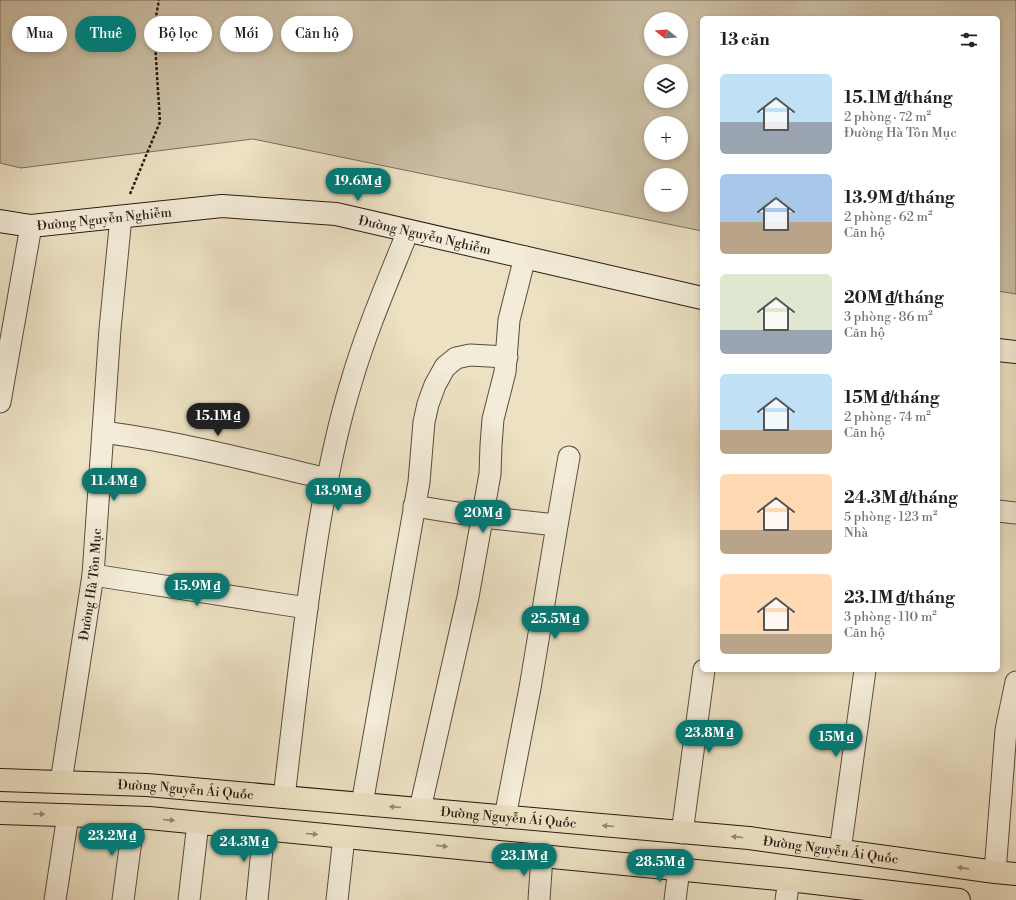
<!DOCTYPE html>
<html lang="vi">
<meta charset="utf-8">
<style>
:root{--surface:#fff;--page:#f6f6f6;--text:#202124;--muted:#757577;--accent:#0f766e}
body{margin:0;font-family:"Libre Bodoni",serif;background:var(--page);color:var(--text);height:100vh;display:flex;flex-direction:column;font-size:15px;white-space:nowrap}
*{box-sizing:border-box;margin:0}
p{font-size:13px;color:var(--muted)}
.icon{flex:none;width:22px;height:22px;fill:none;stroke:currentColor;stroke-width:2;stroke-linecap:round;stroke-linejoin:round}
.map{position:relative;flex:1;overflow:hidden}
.panel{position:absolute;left:700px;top:16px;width:300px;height:656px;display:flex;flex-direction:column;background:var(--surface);border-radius:6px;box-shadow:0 2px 6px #0003}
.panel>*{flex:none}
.hud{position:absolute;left:12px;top:16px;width:380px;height:36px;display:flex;gap:8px}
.needle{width:26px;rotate:287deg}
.buttons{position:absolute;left:644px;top:12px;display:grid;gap:8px}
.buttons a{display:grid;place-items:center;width:44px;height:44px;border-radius:50%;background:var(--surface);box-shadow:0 2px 6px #0003;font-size:20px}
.price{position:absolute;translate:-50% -34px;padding:0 9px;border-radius:14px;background:var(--accent);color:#fff;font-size:13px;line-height:26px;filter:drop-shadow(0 1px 2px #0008)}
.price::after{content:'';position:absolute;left:50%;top:24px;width:12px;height:9px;margin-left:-6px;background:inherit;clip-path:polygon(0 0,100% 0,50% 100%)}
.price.active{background:#222;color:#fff}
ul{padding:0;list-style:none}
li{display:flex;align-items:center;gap:12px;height:100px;padding:0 20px}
li span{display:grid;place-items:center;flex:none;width:112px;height:80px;border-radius:6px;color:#555}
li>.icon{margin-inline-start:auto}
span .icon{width:48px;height:48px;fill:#fffc;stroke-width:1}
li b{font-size:17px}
h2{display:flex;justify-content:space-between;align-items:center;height:48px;padding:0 20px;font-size:17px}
.pill{padding:0 14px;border-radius:18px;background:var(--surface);box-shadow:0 2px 6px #0003;font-size:14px;line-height:36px}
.pill.active{background:var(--accent);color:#fff}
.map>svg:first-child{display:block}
.green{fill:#cbbfa5;stroke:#7a6d5d;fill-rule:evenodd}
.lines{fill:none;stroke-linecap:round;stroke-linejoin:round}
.street-casing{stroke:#5a4c40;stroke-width:23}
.secondary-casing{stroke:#291b15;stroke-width:24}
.highway-casing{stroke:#291b15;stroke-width:24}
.path{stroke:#291b15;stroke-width:2.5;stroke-dasharray:3 2;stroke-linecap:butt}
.street{stroke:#f3ecd8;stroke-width:21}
.secondary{stroke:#f3ecd8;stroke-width:22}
.highway{stroke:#ece1c3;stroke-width:22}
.oneway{fill:#948875}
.labels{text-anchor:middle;stroke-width:3;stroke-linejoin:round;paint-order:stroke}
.street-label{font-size:13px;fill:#291b15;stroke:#f3ecd8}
</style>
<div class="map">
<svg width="1016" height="900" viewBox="0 0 1016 900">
<rect width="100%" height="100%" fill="#ece1c3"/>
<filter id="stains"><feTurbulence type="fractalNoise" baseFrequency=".005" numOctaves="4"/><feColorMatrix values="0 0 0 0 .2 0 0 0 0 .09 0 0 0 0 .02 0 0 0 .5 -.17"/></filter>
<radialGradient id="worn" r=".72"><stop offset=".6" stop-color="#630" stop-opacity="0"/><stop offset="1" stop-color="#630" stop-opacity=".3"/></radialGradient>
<!-- green -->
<path class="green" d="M0,0H1016V294L998,291V18H702V231L253,139L21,168L0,163ZM651,19H681V49H651ZM651,71H681V101H651ZM651,123H681V153H651ZM651,175H681V205H651Z"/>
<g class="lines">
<!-- street casing -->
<g class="street-casing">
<g id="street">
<path d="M0,402L31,226"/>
<path d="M103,432C179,442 253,461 327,479"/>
<path d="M414,506L483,517L556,525"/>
<path d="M998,511L1016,513"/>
<path d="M93,575L307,608"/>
<path id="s1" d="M61,782L93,575L110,329L121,217"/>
<path d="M284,797C293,722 301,647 312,572C321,509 332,445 351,383C366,331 388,281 408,231"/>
<path d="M362,804L419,482L424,422L428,404L435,385L445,367L456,358L470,355L507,357"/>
<path d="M420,809L468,597L490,474L491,445L493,419L505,372L509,320L525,257"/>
<path d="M505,817C513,774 522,731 530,688C543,611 555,534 569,457"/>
<path d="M682,833L704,670"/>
<path d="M840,851L865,670"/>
<path d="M995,872L1006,730L1016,682"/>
<path d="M55,900L68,815"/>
<path d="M123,900L134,818"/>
<path d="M189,900L198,823"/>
<path d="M257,900L264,829"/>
<path d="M337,900L344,837"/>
<path d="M539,900L542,856"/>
<path d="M675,900L679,869"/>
<path d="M786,900L789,880"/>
</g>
</g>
<!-- secondary casing -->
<g class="secondary-casing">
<g id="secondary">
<path id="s2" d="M0,221L31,226L222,206L336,214L702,298"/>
<path d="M998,350L1016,352"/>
</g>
</g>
<!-- highway casing -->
<g class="highway-casing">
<g id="highway">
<path id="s3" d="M0,780L147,785L749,838L995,872L1016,874"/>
<path d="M0,813L149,818L789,880L959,900"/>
</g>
</g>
<!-- path -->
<path class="path" d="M130,194L160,122L154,27L159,0"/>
<!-- street -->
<use href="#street" class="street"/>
<!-- secondary -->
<use href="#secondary" class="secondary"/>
<!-- highway -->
<use href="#highway" class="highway"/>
</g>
<!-- one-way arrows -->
<defs><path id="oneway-solid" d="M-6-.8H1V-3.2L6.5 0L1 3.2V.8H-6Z"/></defs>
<g class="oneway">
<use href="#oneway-solid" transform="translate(395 807) rotate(-175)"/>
<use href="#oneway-solid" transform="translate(39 814) rotate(2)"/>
<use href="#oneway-solid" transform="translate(169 820) rotate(5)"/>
<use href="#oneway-solid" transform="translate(608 826) rotate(-175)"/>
<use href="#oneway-solid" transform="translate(312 834) rotate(5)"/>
<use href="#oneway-solid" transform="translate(737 837) rotate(-175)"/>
<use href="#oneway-solid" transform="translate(442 846) rotate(6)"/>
<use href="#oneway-solid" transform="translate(963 868) rotate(-172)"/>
</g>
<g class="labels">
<!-- street labels -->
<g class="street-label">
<text dy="5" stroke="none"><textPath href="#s2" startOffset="105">Đường Nguyễn Nghiễm</textPath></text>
<text dy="5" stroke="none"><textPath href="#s2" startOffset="429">Đường Nguyễn Nghiễm</textPath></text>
<text dy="5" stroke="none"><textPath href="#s1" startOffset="200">Đường Hà Tôn Mục</textPath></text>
<text dy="5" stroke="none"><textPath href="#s3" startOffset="186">Đường Nguyễn Ái Quốc</textPath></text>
<text dy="5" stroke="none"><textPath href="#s3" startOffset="510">Đường Nguyễn Ái Quốc</textPath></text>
<text dy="5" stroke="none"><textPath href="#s3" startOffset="834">Đường Nguyễn Ái Quốc</textPath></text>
</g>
</g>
<rect width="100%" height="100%" filter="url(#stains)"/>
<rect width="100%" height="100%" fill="url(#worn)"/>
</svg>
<div class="buttons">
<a><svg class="needle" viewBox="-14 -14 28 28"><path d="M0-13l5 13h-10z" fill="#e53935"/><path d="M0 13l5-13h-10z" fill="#757577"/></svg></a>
<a><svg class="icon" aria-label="layers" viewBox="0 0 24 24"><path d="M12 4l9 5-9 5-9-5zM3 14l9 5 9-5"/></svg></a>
<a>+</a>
<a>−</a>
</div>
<b class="price" style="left:358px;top:202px">19.6M ₫</b>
<b class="price active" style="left:218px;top:437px">15.1M ₫</b>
<b class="price" style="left:114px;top:502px">11.4M ₫</b>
<b class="price" style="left:338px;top:512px">13.9M ₫</b>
<b class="price" style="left:483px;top:534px">20M ₫</b>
<b class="price" style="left:197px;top:607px">15.9M ₫</b>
<b class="price" style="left:555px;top:640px">25.5M ₫</b>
<b class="price" style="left:709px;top:754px">23.8M ₫</b>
<b class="price" style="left:836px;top:758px">15M ₫</b>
<b class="price" style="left:112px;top:857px">23.2M ₫</b>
<b class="price" style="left:244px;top:863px">24.3M ₫</b>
<b class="price" style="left:524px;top:877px">23.1M ₫</b>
<b class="price" style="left:660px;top:883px">28.5M ₫</b>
<div class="hud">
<a class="pill">Mua</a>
<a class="pill active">Thuê</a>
<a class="pill">Bộ lọc</a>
<a class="pill">Mới</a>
<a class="pill">Căn hộ</a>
</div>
<section class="panel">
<h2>13 căn<svg class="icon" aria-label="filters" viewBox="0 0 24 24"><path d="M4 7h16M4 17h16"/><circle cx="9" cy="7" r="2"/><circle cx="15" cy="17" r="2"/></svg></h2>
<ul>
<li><span style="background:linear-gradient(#bfe0f5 60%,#9aa5b1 0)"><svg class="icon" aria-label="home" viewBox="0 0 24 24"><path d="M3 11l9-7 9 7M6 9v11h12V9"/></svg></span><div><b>15.1M ₫/tháng</b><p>2 phòng · 72 m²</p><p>Đường Hà Tôn Mục</p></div></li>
<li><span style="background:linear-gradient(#a9c7e8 60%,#b9a48a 0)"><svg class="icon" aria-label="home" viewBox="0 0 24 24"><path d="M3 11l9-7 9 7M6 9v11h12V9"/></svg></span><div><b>13.9M ₫/tháng</b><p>2 phòng · 62 m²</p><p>Căn hộ</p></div></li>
<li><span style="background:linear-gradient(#dfe7d0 70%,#9aa5b1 0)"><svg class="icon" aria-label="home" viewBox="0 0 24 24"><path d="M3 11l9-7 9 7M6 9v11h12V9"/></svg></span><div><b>20M ₫/tháng</b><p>3 phòng · 86 m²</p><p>Căn hộ</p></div></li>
<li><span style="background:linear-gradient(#bfe0f5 70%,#b9a48a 0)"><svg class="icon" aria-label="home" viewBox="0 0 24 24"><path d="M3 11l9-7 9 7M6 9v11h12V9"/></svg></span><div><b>15M ₫/tháng</b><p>2 phòng · 74 m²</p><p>Căn hộ</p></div></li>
<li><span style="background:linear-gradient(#ffd9b3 70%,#b9a48a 0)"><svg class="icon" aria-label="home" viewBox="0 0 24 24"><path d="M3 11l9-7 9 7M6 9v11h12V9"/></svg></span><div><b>24.3M ₫/tháng</b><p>5 phòng · 123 m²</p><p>Nhà</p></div></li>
<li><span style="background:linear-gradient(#ffd9b3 75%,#b9a48a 0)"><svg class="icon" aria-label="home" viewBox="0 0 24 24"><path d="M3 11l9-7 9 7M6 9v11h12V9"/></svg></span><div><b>23.1M ₫/tháng</b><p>3 phòng · 110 m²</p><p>Căn hộ</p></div></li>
</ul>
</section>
</div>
